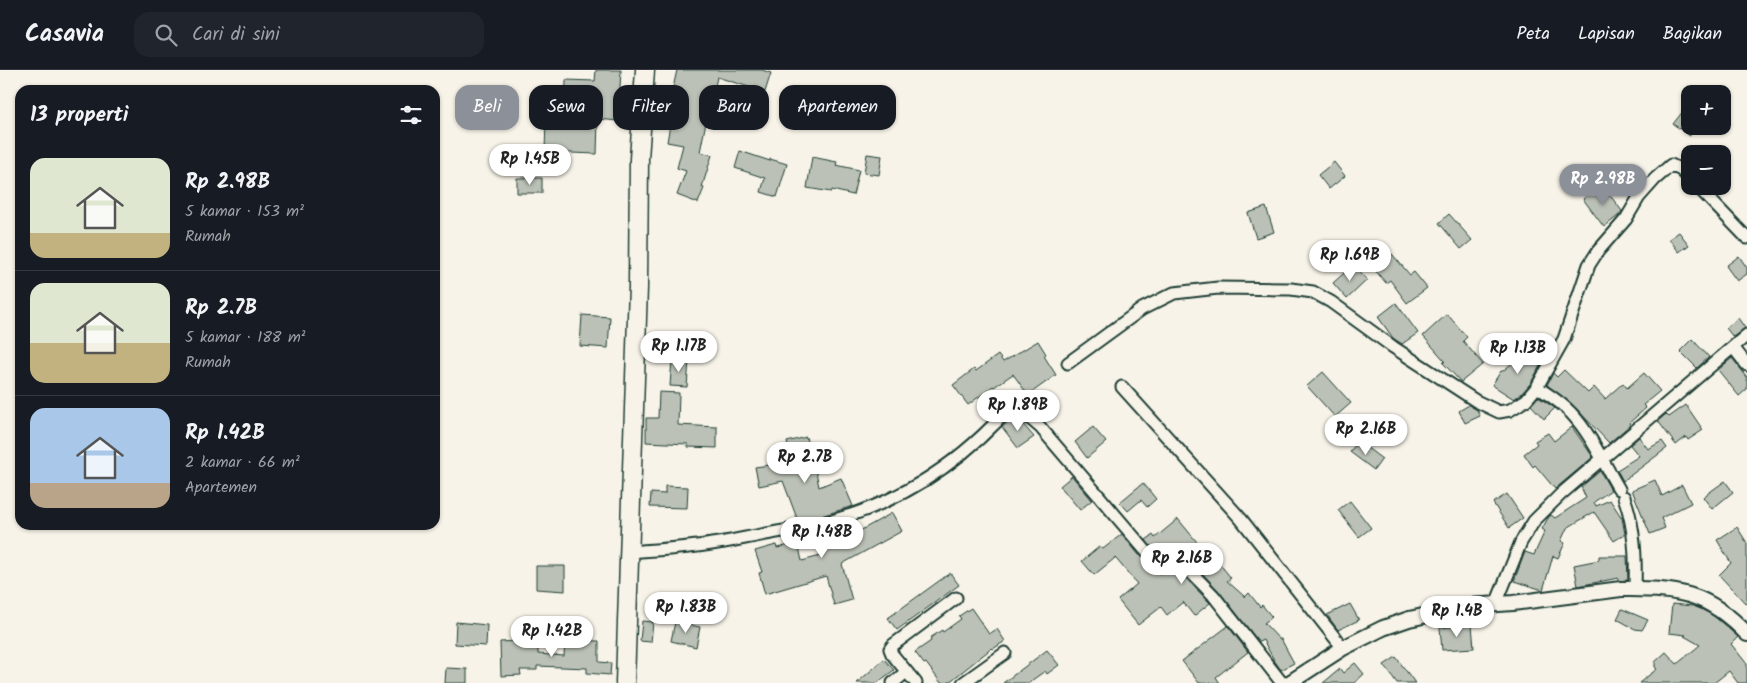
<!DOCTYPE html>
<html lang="id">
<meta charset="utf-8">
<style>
:root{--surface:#171b24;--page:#20242c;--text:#f1f3f6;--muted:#9ea1a6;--line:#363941;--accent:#8c9099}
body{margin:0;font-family:Kalam,sans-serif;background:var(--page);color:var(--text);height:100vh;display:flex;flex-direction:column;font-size:19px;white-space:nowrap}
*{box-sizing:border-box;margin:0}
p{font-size:16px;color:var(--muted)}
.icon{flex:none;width:28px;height:28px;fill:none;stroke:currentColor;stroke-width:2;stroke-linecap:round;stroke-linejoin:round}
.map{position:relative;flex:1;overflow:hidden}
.details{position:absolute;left:15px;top:15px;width:425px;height:445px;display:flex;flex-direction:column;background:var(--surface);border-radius:15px;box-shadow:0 1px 4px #0004}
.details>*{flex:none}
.guide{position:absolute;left:455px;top:15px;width:475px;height:45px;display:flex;gap:10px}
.tools{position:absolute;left:1681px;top:15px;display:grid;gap:10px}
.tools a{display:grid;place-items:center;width:50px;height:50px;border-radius:10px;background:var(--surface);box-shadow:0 1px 4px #0004;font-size:25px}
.price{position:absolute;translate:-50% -42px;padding:0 11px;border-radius:18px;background:#fff;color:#222;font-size:16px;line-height:32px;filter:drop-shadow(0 1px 2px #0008)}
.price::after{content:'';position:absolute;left:50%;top:30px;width:15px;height:11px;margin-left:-8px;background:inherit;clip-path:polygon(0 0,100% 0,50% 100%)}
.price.active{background:var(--accent);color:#fff}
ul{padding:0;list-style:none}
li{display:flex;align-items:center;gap:15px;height:125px;padding:0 15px}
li+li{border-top:1px solid var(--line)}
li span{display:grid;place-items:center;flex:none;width:140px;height:100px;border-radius:15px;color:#555}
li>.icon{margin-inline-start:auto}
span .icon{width:60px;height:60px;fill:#fffc;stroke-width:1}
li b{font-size:21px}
h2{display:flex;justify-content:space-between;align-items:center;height:60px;padding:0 15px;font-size:21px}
.tag{padding:0 18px;border-radius:15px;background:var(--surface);box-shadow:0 1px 4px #0004;font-size:18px;line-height:45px}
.tag.active{background:var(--accent);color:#fff}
header{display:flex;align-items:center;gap:30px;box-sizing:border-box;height:70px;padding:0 25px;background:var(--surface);border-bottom:1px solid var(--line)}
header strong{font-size:24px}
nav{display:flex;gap:28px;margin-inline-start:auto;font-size:18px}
.search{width:350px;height:45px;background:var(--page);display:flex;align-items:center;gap:12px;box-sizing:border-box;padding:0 18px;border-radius:15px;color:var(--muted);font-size:19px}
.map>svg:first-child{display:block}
.building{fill:#bbc1b6;stroke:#1f3d34}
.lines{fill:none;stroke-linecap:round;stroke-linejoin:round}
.minor-casing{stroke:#1f3d34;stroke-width:15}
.tertiary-casing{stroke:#1f3d34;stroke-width:18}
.trunk-casing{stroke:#1f3d34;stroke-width:21}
.minor{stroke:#f7f3e8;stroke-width:11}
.tertiary{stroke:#f7f3e8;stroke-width:14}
.trunk{stroke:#f7f3e8;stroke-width:18}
</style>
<header>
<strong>Casavia</strong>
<div class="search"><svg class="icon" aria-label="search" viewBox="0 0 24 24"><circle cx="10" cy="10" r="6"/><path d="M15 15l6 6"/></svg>Cari di sini</div>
<nav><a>Peta</a><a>Lapisan</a><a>Bagikan</a></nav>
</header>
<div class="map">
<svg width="1747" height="613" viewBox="0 0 1747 613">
<rect width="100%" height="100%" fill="#f7f3e8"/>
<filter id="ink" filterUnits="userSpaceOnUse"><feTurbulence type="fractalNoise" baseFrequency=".02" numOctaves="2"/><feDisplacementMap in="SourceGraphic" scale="10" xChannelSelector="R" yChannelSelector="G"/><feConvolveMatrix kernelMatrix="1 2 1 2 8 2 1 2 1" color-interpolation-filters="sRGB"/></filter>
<g filter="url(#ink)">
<!-- building -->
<path class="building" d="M596,0H621L618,51L598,49L597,84L545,82L546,49H565L566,10L595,11Z
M677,0H762L771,3L765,22L717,7L712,30H714L711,48L707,47L700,82L712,85L702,117L704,118L698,133L677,125L686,101L677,98L683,75L667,72L672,43L676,44L680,19L673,18Z
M1684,40L1690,45V66L1673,54Z
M740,81L770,91V89L787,94L777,127L761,122L765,108L735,98Z
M867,84L882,86L879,105L864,103Z
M812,87L837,92L836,95L859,100L853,125L832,120L831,122L807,118Z
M1334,92L1345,106L1329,119L1318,105Z
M517,108H542V123H517Z
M1602,115L1622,141L1618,146L1604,157L1583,129Z
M1266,137L1274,162L1256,168L1248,143Z
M1449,144L1472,170L1461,179L1439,153Z
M1679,162L1689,175L1679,182L1669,169Z
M1392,184L1410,205L1414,202L1427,218L1407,233L1390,210L1386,213L1374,199Z
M1739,186L1747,198V204L1737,211L1726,196Z
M1353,195L1367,210L1347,229L1333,213Z
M1396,233L1418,263L1402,274L1393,268L1378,247Z
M1447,244L1467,267L1463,271L1483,294L1461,312L1443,293L1445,291L1423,266Z
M582,245L610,247L608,278L580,276Z
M1738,248L1745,258L1733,267L1726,258Z
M1692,269L1709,287L1697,298L1680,281Z
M1038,271L1046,284L1044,286L1056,305L1028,325L1013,304L994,317L993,316L968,335L953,315L974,299L976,301L998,285L1003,292Z
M1529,278L1542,292L1531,313L1521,324L1514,329L1492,315L1501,301H1503Z
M1732,288L1747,307V319L1739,326L1718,300Z
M672,289L689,290L687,317L670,316Z
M1564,300L1588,323L1594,317L1605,329L1623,313L1627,318L1644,303L1660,321L1643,335L1646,338L1629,353L1630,355L1609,373L1572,334L1547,315L1553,303L1557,307Z
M1323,302L1351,333L1335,347L1307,316Z
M659,322L679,323L678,355L717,357V378L688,377V374L646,372V348H658Z
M1538,327L1555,338L1544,349L1531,335Z
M1469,335L1477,340L1480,346L1465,353L1459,341Z
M1686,335L1703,360L1688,370L1686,367L1676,375L1658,351L1666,344L1669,347Z
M1016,346L1034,367L1018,378L1002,357Z
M1093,357L1106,372L1087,388L1075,372Z
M1572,357L1593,387L1555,419L1535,395L1533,397L1524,384L1537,374L1535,371L1548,363L1554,371Z
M806,367L813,397L815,396L819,417L841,408L853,436L824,445L798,451L783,411L759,416L755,397L792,392L787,372Z
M1639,367L1648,379L1662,371L1667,378L1623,411L1617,400L1639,386L1630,375Z
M1358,371L1382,389L1374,400L1350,382Z
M1600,401L1611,420L1594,432L1596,436L1610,430L1622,448L1625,464L1614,471L1594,442L1567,458L1561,471L1565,473L1558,488L1553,486L1543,520L1514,511L1525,482L1534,485L1545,461L1542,459L1548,448L1551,445L1555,448L1586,428L1581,417Z
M1072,406L1092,430L1080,440L1060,416Z
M1655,410L1662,426L1682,415L1691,433L1661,448L1665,458L1650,464L1632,420Z
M1725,411L1733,422L1712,439L1703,427Z
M1143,413L1156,429L1147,437L1141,430L1128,441L1120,432Z
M665,416L688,417L687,438L650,437L651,423L665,424Z
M1507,424L1523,448L1509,458L1493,433Z
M1350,431L1371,458L1359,467L1338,440Z
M892,443L902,461L842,494L852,530L834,535L826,506L765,524L759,503L762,502L755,481L776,475L777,478L798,473L802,491L824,485L817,462L843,455L847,468Z
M1178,449L1216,495L1219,493L1231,508L1227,511L1245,527L1249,523L1260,537L1262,535L1272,547L1264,553L1279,569H1281L1294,593L1281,600L1274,590L1263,570L1259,572L1218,520L1181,481L1176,480L1165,481L1155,491L1154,498L1159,503H1162L1173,495L1210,533L1194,546L1183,532L1167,545L1161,537L1138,555L1118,530L1137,514L1117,490L1115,488L1094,505L1082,491L1100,476L1103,479L1122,464L1139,485L1147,487L1150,485L1152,479L1146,470L1153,465L1155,468Z
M1737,457L1747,473V535L1719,505L1731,493L1717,470Z
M1599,486H1627L1628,510L1618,511V508L1578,516L1574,495L1599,490Z
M536,496H565V521L536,519Z
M950,503L959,515L897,560L888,548Z
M1350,534L1359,550L1338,560L1327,545Z
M1672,534L1693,536L1701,539L1714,546L1738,567L1731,574L1747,594V613H1738L1729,601L1714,613H1639L1657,599L1655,597V592L1666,582L1677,594L1700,575L1684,566L1686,565L1669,563Z
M971,538L989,564L997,559L1005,571L993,579L992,578L948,613H941L926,593L924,594L915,582L931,571L930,568L942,560L943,562L961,549L959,546Z
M1622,539L1648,550L1642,560L1635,559L1617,549Z
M642,551L653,552L651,572L640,571Z
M456,552L487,555L486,576L455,574Z
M675,552L700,557L696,577L671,571Z
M1472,555L1474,578L1442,580L1440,558Z
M1228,556L1248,582L1216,607L1220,613H1199L1182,591Z
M565,570L599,571V592L611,593L610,605L587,603V598L537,596V600H520L521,605L501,606L500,572L519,571V573H538V584L564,586Z
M1047,580L1059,595L1047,604L1045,601L1028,613H1003Z
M1396,587L1415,613H1397L1384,595Z
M884,589L894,600L877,613H857Z
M1355,593L1364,604L1354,613H1323L1340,599L1343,603Z
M446,598L467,599V613H445Z"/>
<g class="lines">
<!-- minor casing -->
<g class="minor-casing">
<path id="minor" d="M1697,116L1747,168
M1733,277L1747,295
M1068,293L1142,239L1174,223L1218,218L1291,219L1313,222L1331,232L1393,277L1476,331L1499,342L1510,340L1526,330L1537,317L1564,269L1589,195L1598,181L1626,149L1639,127L1655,109L1671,95L1681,100L1690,109
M1122,317L1241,449L1343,578
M1537,317C1549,325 1561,332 1571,343C1591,364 1604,394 1619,419
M1624,427C1635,457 1636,488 1635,519
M629,482C652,480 675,479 697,476C719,474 740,469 761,465C786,460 811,457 835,450C905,430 965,389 1013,334L1040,357L1145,480
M1161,496L1170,487H1176L1180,491L1213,525L1282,613
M1496,534L1521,472L1534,451L1561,424L1747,265
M893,613L906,602
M916,613L892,584L890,579L893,575L956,528
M963,613L1005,583"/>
</g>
<!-- tertiary casing -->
<g class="tertiary-casing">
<path id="tertiary" d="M1289,613L1343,578L1383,558L1409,549L1470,536L1513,533L1621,519C1676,518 1708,522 1747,564"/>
</g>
<!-- trunk casing -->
<g class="trunk-casing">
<path id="trunk" d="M625,613L638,217L639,89L645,0"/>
</g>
<!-- minor -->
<use href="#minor" class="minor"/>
<!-- tertiary -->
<use href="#tertiary" class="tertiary"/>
<!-- trunk -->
<use href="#trunk" class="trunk"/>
</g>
</g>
</svg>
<div class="tools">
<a>+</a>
<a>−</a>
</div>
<b class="price" style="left:530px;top:116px">Rp 1.45B</b>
<b class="price active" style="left:1603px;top:136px">Rp 2.98B</b>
<b class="price" style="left:1350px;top:212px">Rp 1.69B</b>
<b class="price" style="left:679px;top:303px">Rp 1.17B</b>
<b class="price" style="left:1518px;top:305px">Rp 1.13B</b>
<b class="price" style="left:1018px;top:362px">Rp 1.89B</b>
<b class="price" style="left:1366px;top:386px">Rp 2.16B</b>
<b class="price" style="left:805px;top:414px">Rp 2.7B</b>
<b class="price" style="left:822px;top:489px">Rp 1.48B</b>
<b class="price" style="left:1182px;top:515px">Rp 2.16B</b>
<b class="price" style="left:686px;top:564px">Rp 1.83B</b>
<b class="price" style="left:1457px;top:568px">Rp 1.4B</b>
<b class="price" style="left:552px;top:588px">Rp 1.42B</b>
<div class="guide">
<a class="tag active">Beli</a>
<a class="tag">Sewa</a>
<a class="tag">Filter</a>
<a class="tag">Baru</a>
<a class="tag">Apartemen</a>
</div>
<section class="details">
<h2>13 properti<svg class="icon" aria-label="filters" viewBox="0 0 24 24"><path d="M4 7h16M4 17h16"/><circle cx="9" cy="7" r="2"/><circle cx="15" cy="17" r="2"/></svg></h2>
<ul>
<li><span style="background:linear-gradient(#dfe7d0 75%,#c2b280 0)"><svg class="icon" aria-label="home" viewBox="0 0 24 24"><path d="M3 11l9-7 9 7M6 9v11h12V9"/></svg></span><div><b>Rp 2.98B</b><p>5 kamar · 153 m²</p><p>Rumah</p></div></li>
<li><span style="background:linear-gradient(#dfe7d0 60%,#c2b280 0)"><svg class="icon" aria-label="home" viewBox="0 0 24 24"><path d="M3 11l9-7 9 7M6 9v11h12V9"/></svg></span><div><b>Rp 2.7B</b><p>5 kamar · 188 m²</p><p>Rumah</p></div></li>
<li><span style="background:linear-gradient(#a9c7e8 75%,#b9a48a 0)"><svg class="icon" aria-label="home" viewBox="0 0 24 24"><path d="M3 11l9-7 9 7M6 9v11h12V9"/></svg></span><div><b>Rp 1.42B</b><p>2 kamar · 66 m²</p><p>Apartemen</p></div></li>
</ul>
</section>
</div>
